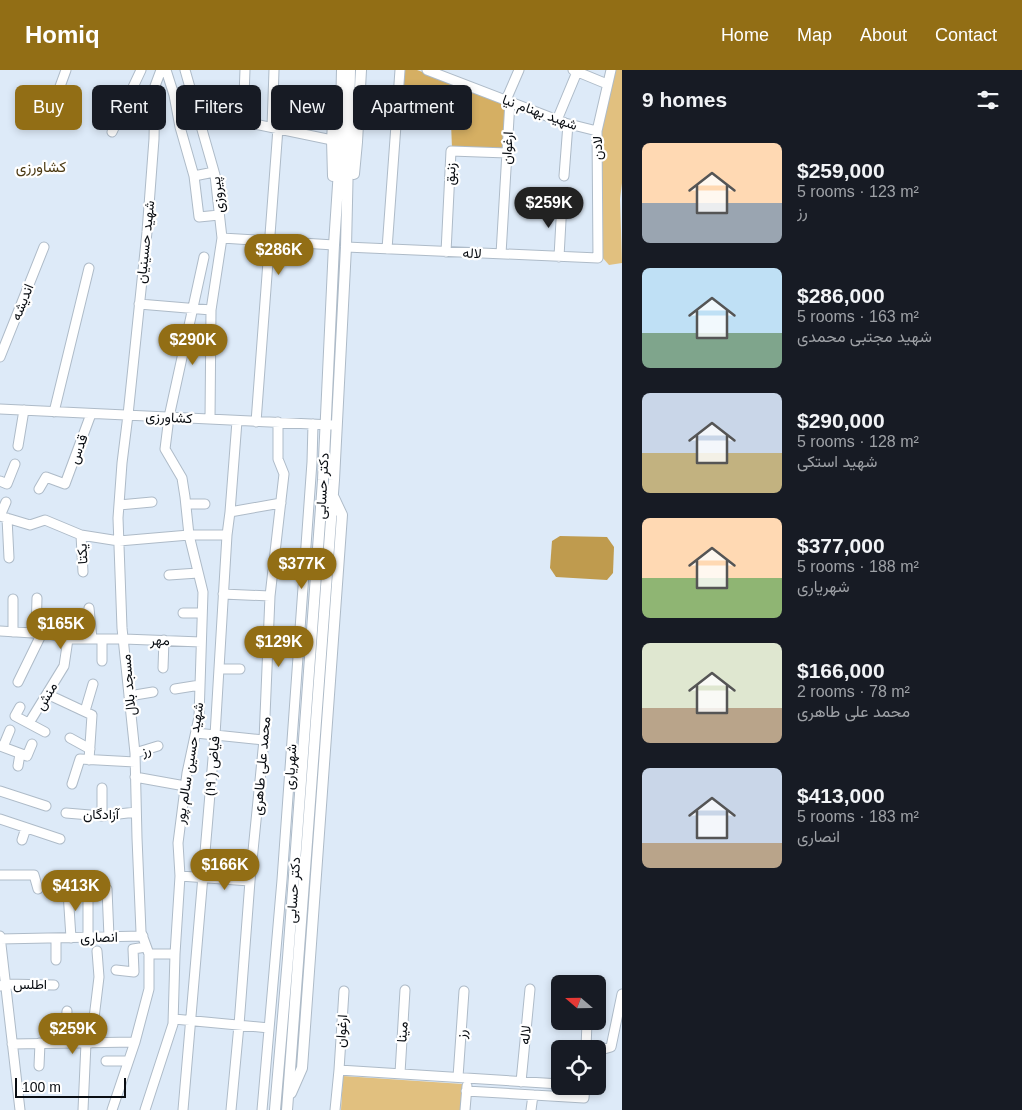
<!DOCTYPE html>
<meta charset="utf-8">
<style>
:root{--surface:#171b24;--page:#242831;--text:#f1f3f6;--muted:#9ea1a6;--accent:#926e15}
body{margin:0;font-family:Arial,Vazirmatn,sans-serif;background:var(--page);color:var(--text);height:100vh;display:flex;flex-direction:column;font-size:19px;white-space:nowrap}
*{box-sizing:border-box;margin:0}
p{font-size:16px;color:var(--muted)}
.icon{flex:none;width:28px;height:28px;fill:none;stroke:currentColor;stroke-width:2;stroke-linecap:round;stroke-linejoin:round}
.map{position:relative;flex:1;overflow:hidden}
.details{display:flex;flex-direction:column;background:var(--surface);width:400px}
.details>*{flex:none}
.guide{position:absolute;left:15px;top:15px;width:475px;height:45px;display:flex;gap:10px}
.needle{width:32px;rotate:290deg}
.controls{position:absolute;left:551px;top:905px;display:grid;gap:10px}
.controls a{display:grid;place-items:center;width:55px;height:55px;border-radius:8px;background:var(--surface);box-shadow:0 2px 8px #0003;font-size:25px}
.scale{position:absolute;left:15px;bottom:12px;width:111px;box-sizing:border-box;padding-left:5px;border:2px solid #090d12;border-top:0;font-size:14px;line-height:18px;white-space:nowrap;color:#090d12;-webkit-text-stroke:4px #fff;paint-order:stroke}
.price{position:absolute;translate:-50% -42px;padding:0 11px;border-radius:18px;background:var(--accent);color:#fff;font-size:16px;line-height:32px;filter:drop-shadow(0 1px 2px #0008)}
.price::after{content:'';position:absolute;left:50%;top:30px;width:15px;height:11px;margin-left:-8px;background:inherit;clip-path:polygon(0 0,100% 0,50% 100%)}
.price.active{background:#222;color:#fff}
ul{padding:0;list-style:none}
li{display:flex;align-items:center;gap:15px;height:125px;padding:0 20px}
li span{display:grid;place-items:center;flex:none;width:140px;height:100px;border-radius:8px;color:#555}
li>.icon{margin-inline-start:auto}
span .icon{width:60px;height:60px;fill:#fffc;stroke-width:1}
li b{font-size:21px}
h2{display:flex;justify-content:space-between;align-items:center;height:60px;padding:0 20px;font-size:21px}
.pill{padding:0 18px;border-radius:8px;background:var(--surface);box-shadow:0 2px 8px #0003;font-size:18px;line-height:45px}
.pill.active{background:var(--accent);color:#fff}
header{display:flex;align-items:center;gap:30px;box-sizing:border-box;height:70px;padding:0 25px;background:var(--accent);color:#fff}
header strong{font-size:24px}
nav{display:flex;gap:28px;margin-inline-start:auto;font-size:18px}
main{display:flex;flex:1;min-height:0}
.map>svg:first-child{display:block}
.green{fill:#e1c07f}
.forest{fill:#d5af63}
.water{fill:#bf9b4e}
.lines{fill:none;stroke-linecap:round;stroke-linejoin:round}
.minor-casing{stroke:#aebbc8;stroke-width:11}
.major-casing{stroke:#aebbc8;stroke-width:12}
.minor{stroke:#fff;stroke-width:9}
.major{stroke:#fff;stroke-width:10}
.labels{text-anchor:middle;stroke-width:4.5;stroke-linejoin:round;paint-order:stroke}
.street-label{font-size:14px;fill:#090d12;stroke:#fff}
.neighbourhood-label{font-size:15px;fill:#4b3912;stroke:#fff}
</style>
<header>
<strong>Homiq</strong>
<nav><a>Home</a><a>Map</a><a>About</a><a>Contact</a></nav>
</header>
<main>
<div class="map">
<svg width="622" height="1040" viewBox="0 0 622 1040">
<rect width="100%" height="100%" fill="#ddeaf8"/>
<!-- green -->
<path class="green" d="M614,0H622V113L620,129L622,193L609,195L602,187L601,62Z
M343,1006L463,1014L461,1040H341Z"/>
<!-- forest -->
<path class="forest" d="M403,0H417L507,33L504,80L452,78L451,53L399,51Z"/>
<!-- water -->
<path class="water" d="M560,466L607,467L614,477L613,503L607,510L556,507L550,498L552,471Z"/>
<g class="lines">
<!-- minor casing -->
<g class="minor-casing">
<path id="minor" d="M166,0L174,25L180,57L194,106L199,147L219,145
M185,0L197,42L332,70
M427,0L565,53L597,61
M573,0L607,14
M58,22L66,0
M506,30L519,0
M358,47L396,49
M557,50L577,2
M243,51L245,0
M272,57L274,0
M112,62L141,0
M194,106L214,102
M564,106L568,54
M222,168L334,175
M346,177L598,188L597,61L611,0
M387,179L400,0
M446,182L451,81L507,83
M501,184L510,31
M559,187L562,132
M139,234L211,240L222,168L215,105L197,42
M0,287L44,177
M0,339L332,355
M54,342L89,198
M210,349L211,240
M256,352L278,58
M18,376L24,340
M0,411L7,414L15,394
M39,419L46,407L65,414L91,344
M6,432L0,446L30,455L45,450L81,465L119,471L189,465H227
M186,434H205
M119,435L152,432
M230,442L281,433
M7,448L9,488
M81,465L83,502
M169,505L198,503
M223,524L270,526
M89,538L92,569
M183,543H202
M0,561L49,564L68,569H124L201,572
M13,562V529
M36,563L37,528
M102,591V569
M163,598L164,570
M219,599H240
M18,612L42,563
M175,619L200,615
M47,624L92,645L89,690
M129,626L153,622
M20,637L15,646L45,662
M85,641L93,614
M29,653L64,596L68,569
M196,663L264,670
M70,668L90,679
M0,676L27,686L32,674
M3,677L10,660
M135,683L158,676
M18,696L20,684
M135,707L185,716
M72,714L80,689L135,692
M102,718V746
M0,721L46,736
M66,743L102,746L136,742
M0,749L60,769
M22,770L26,758
M0,805H34L38,819
M180,806L250,811
M88,817V867
M107,819L109,867
M68,822L71,868
M0,866L20,1040
M56,868V890
M0,869L143,866
M149,884H175
M116,900L134,902L133,879L146,877
M0,916L5,914L54,915
M174,949L269,958
M65,973L67,941
M91,973L99,907L97,881
M12,974L135,972
M586,979L587,951
M598,980L604,979L611,977L622,924
M106,991H128
M39,996L40,973
M339,1000L344,921
M400,1003L405,920
M458,1007L464,921
M521,1012L530,919
M466,1021L584,1028L585,1016
M83,1040L86,973
M112,1040L135,972L149,919V884L141,862L137,768L135,683L122,558L118,448L122,393L128,345L147,162L154,69L155,16L161,0
M145,1040L173,954L175,884L180,806L178,773L187,703L199,647L203,522L189,465L185,427L182,408L165,379L169,347L204,187
M183,1040L215,665L227,465L230,442L237,351
M231,1040L239,955L250,811L264,670L270,526L284,404L278,389V352
M262,1040L282,810L312,392L313,354
M335,1040L339,1000L560,1014
M465,1040L467,1016
M531,1040L533,1025"/>
</g>
<!-- major casing -->
<g class="major-casing">
<path id="major" d="M354,104L357,72L361,0
M333,106L332,70L335,21
M291,1023L302,998L342,445L334,428
M275,1040L288,888L323,410L334,175L340,85L342,0
M287,1040L334,410L346,177L350,0"/>
</g>
<!-- minor -->
<use href="#minor" class="minor"/>
<!-- major -->
<use href="#major" class="major"/>
</g>
<g class="labels">
<!-- street labels -->
<g class="street-label">
<text transform="translate(540 42) rotate(20)" y="5">شهید بهنام نیا</text>
<text transform="translate(507 78) rotate(-87)" y="5">ارغوان</text>
<text transform="translate(597 78) rotate(-90)" y="5">لادن</text>
<text transform="translate(450 104) rotate(-87)" y="5">زنبق</text>
<text transform="translate(217 125) rotate(-97)" y="5">پیروزی</text>
<text transform="translate(145 172) rotate(-84)" y="5">شهید حسینیان</text>
<text transform="translate(472 183) rotate(3)" y="5">لاله</text>
<text transform="translate(22 232) rotate(-68)" y="5">اندیشه</text>
<text transform="translate(169 347) rotate(3)" y="5">کشاورزی</text>
<text transform="translate(78 379) rotate(-70)" y="5">قدس</text>
<text transform="translate(322 416) rotate(-87)" y="5">دکتر حسابی</text>
<text transform="translate(82 484) rotate(-93)" y="5">یکتا</text>
<text transform="translate(160 570) rotate(2)" y="5">مهر</text>
<text transform="translate(128 615) rotate(-95)" y="5">مسجد بلال</text>
<text transform="translate(46 626) rotate(-59)" y="5">منش</text>
<text transform="translate(146 680) rotate(-17)" y="5">رز</text>
<text transform="translate(189 693) rotate(-81)" y="5">شهید حسین سالم پور</text>
<text transform="translate(212 696) rotate(-85)" y="5">فیاض ( ۱۹)</text>
<text transform="translate(261 696) rotate(-85)" y="5">محمد علی طاهری</text>
<text transform="translate(290 697) rotate(-86)" y="5">شهریاری</text>
<text x="101" y="749">آزادگان</text>
<text transform="translate(293 820) rotate(-86)" y="5">دکتر حسابی</text>
<text transform="translate(99 867) rotate(-1)" y="5">انصاری</text>
<text x="30" y="919">اطلس</text>
<text transform="translate(341 961) rotate(-86)" y="5">ارغوان</text>
<text transform="translate(402 962) rotate(-86)" y="5">مینا</text>
<text transform="translate(461 964) rotate(-86)" y="5">رز</text>
<text transform="translate(525 965) rotate(-84)" y="5">لاله</text>
</g>
<!-- neighbourhood labels -->
<g class="neighbourhood-label">
<text x="41" y="102">کشاورزی</text>
</g>
</g>
</svg>
<div class="controls">
<a><svg class="needle" viewBox="-14 -14 28 28"><path d="M0-13l5 13h-10z" fill="#e53935"/><path d="M0 13l5-13h-10z" fill="#9ea1a6"/></svg></a>
<a><svg class="icon" aria-label="locate" viewBox="0 0 24 24"><circle cx="12" cy="12" r="6"/><path d="M12 2v4M12 18v4M2 12h4M18 12h4"/></svg></a>
</div>
<div class="scale">100 m</div>
<b class="price active" style="left:549px;top:159px">$259K</b>
<b class="price" style="left:279px;top:206px">$286K</b>
<b class="price" style="left:193px;top:296px">$290K</b>
<b class="price" style="left:302px;top:520px">$377K</b>
<b class="price" style="left:61px;top:580px">$165K</b>
<b class="price" style="left:279px;top:598px">$129K</b>
<b class="price" style="left:225px;top:821px">$166K</b>
<b class="price" style="left:76px;top:842px">$413K</b>
<b class="price" style="left:73px;top:985px">$259K</b>
<div class="guide">
<a class="pill active">Buy</a>
<a class="pill">Rent</a>
<a class="pill">Filters</a>
<a class="pill">New</a>
<a class="pill">Apartment</a>
</div>
</div>
<section class="details">
<h2>9 homes<svg class="icon" aria-label="filters" viewBox="0 0 24 24"><path d="M4 7h16M4 17h16"/><circle cx="9" cy="7" r="2"/><circle cx="15" cy="17" r="2"/></svg></h2>
<ul>
<li><span style="background:linear-gradient(#ffd9b3 60%,#9aa5b1 0)"><svg class="icon" aria-label="home" viewBox="0 0 24 24"><path d="M3 11l9-7 9 7M6 9v11h12V9"/></svg></span><div><b>$259,000</b><p>5 rooms · 123 m²</p><p>رز</p></div></li>
<li><span style="background:linear-gradient(#bfe0f5 65%,#7fa58c 0)"><svg class="icon" aria-label="home" viewBox="0 0 24 24"><path d="M3 11l9-7 9 7M6 9v11h12V9"/></svg></span><div><b>$286,000</b><p>5 rooms · 163 m²</p><p>شهید مجتبی محمدی</p></div></li>
<li><span style="background:linear-gradient(#c9d6e8 60%,#c2b280 0)"><svg class="icon" aria-label="home" viewBox="0 0 24 24"><path d="M3 11l9-7 9 7M6 9v11h12V9"/></svg></span><div><b>$290,000</b><p>5 rooms · 128 m²</p><p>شهید استکی</p></div></li>
<li><span style="background:linear-gradient(#ffd9b3 60%,#8fb573 0)"><svg class="icon" aria-label="home" viewBox="0 0 24 24"><path d="M3 11l9-7 9 7M6 9v11h12V9"/></svg></span><div><b>$377,000</b><p>5 rooms · 188 m²</p><p>شهریاری</p></div></li>
<li><span style="background:linear-gradient(#dfe7d0 65%,#b9a48a 0)"><svg class="icon" aria-label="home" viewBox="0 0 24 24"><path d="M3 11l9-7 9 7M6 9v11h12V9"/></svg></span><div><b>$166,000</b><p>2 rooms · 78 m²</p><p>محمد علی طاهری</p></div></li>
<li><span style="background:linear-gradient(#c9d6e8 75%,#b9a48a 0)"><svg class="icon" aria-label="home" viewBox="0 0 24 24"><path d="M3 11l9-7 9 7M6 9v11h12V9"/></svg></span><div><b>$413,000</b><p>5 rooms · 183 m²</p><p>انصاری</p></div></li>
</ul>
</section>
</main>
